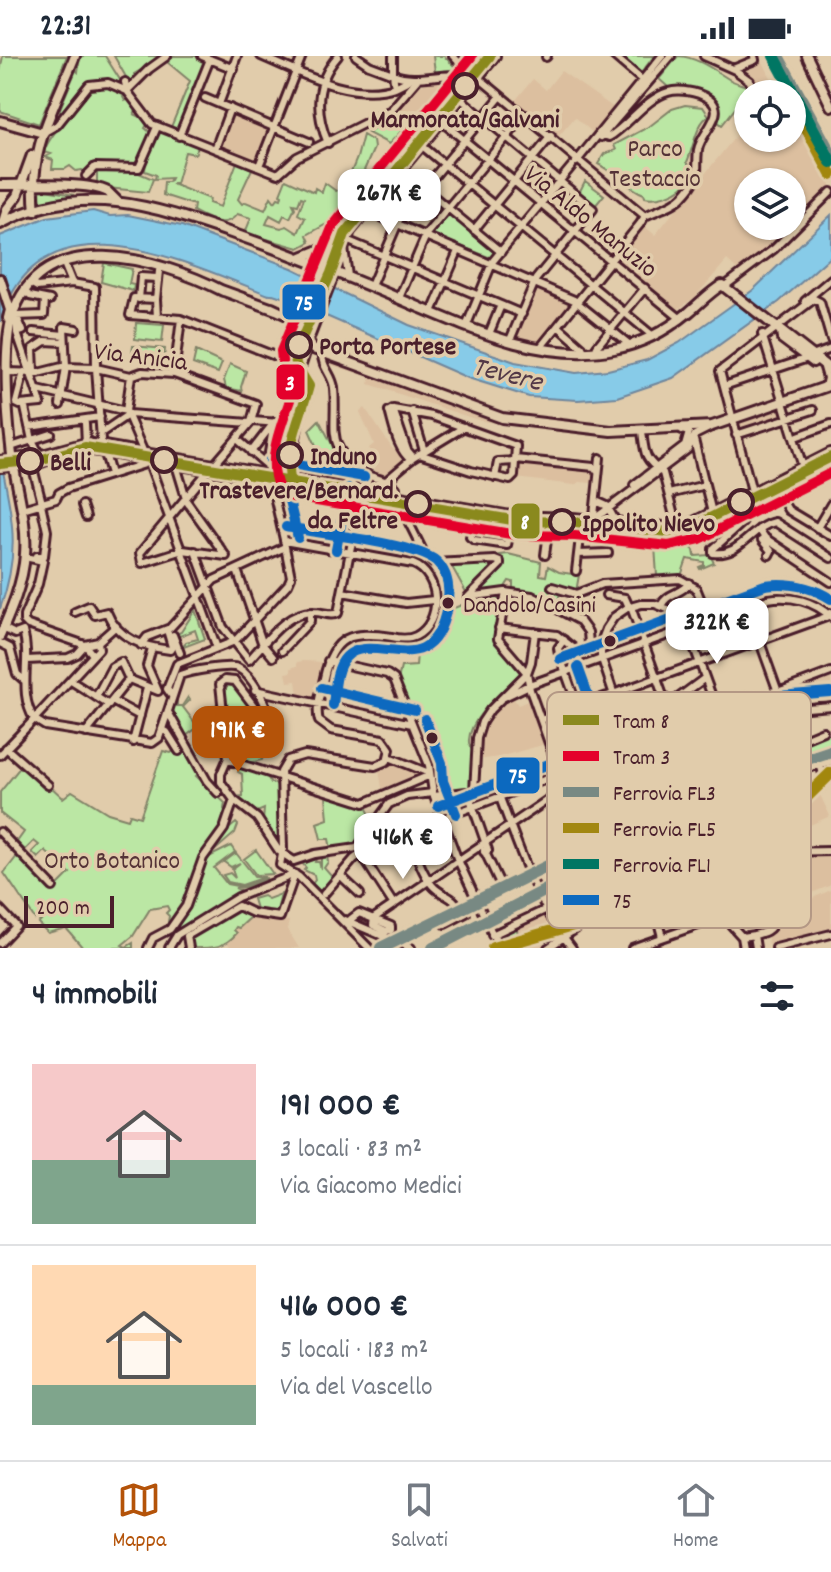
<!DOCTYPE html>
<html lang="it">
<meta charset="utf-8">
<style>
:root{--surface:#fff;--page:#f6f6f7;--text:#1f2937;--muted:#747a83;--line:#e0e1e3;--accent:#b45309}
body{margin:0;font-family:Dekko,sans-serif;background:var(--page);color:var(--text);height:100vh;display:flex;flex-direction:column;font-size:30px;white-space:nowrap}
*{box-sizing:border-box;margin:0}
p{font-size:26px;color:var(--muted)}
.icon{flex:none;width:44px;height:44px;fill:none;stroke:currentColor;stroke-width:2;stroke-linecap:round;stroke-linejoin:round}
.map{position:relative;height:892px;overflow:hidden}
.panel{display:flex;flex-direction:column;background:var(--surface);flex:1}
.panel>*{flex:none}
.controls{position:absolute;left:734px;top:24px;display:grid;gap:16px}
.controls a{display:grid;place-items:center;width:72px;height:72px;border-radius:50%;background:var(--surface);box-shadow:0 2px 6px #0004;font-size:40px}
.scale{position:absolute;left:24px;bottom:20px;width:90px;box-sizing:border-box;padding-left:8px;border:4px solid #4a1f2b;border-top:0;font-size:22px;line-height:28px;white-space:nowrap;color:#4a1f2b;-webkit-text-stroke:6px #e1ccab;paint-order:stroke}
.price{position:absolute;translate:-50% -68px;padding:0 18px;border-radius:16px;background:#fff;color:#222;font-size:26px;line-height:52px;filter:drop-shadow(0 2px 4px #0008)}
.price::after{content:'';position:absolute;left:50%;top:48px;width:24px;height:18px;margin-left:-12px;background:inherit;clip-path:polygon(0 0,100% 0,50% 100%)}
.price.current{background:var(--accent);color:#fff}
ul{padding:0;list-style:none}
li{display:flex;align-items:center;gap:24px;height:200px;padding:0 32px}
li+li{border-top:2px solid var(--line)}
li span{display:grid;place-items:center;flex:none;width:224px;height:160px;border-radius:0px;color:#555}
li>.icon{margin-inline-start:auto}
span .icon{width:96px;height:96px;fill:#fffc;stroke-width:1}
li b{font-size:34px}
h2{display:flex;justify-content:space-between;align-items:center;height:96px;padding:0 32px;font-size:34px}
.status{display:flex;justify-content:space-between;align-items:center;height:56px;padding:0 40px;background:var(--surface);direction:ltr}
.status svg{height:22px;fill:currentColor}
.tab-bar{display:flex;justify-content:space-around;align-items:center;height:112px;border-top:2px solid var(--line);background:var(--surface);font-size:22px;color:var(--muted)}
.tab-bar a{display:grid;justify-items:center;gap:4px}
.tab-bar .current{color:var(--accent)}
.map>svg:first-child{display:block}
.built{fill:#dcbf9f}
.green{fill:#bbe7a4;stroke:#828368;stroke-width:2;fill-rule:evenodd}
.water{fill:#87cbe8;stroke:#6f869c;stroke-width:2}
.lines{fill:none;stroke-linecap:round;stroke-linejoin:round}
.minor-casing{stroke:#4a1f2b;stroke-width:12}
.major-casing{stroke:#4a1f2b;stroke-width:14}
.minor{stroke:#e1ccab;stroke-width:6}
.major{stroke:#e1ccab;stroke-width:8}
.bus-1-casing{stroke:#e1ccab;stroke-width:16}
.bus-1{stroke:#0c69bf;stroke-width:10}
.rail-1-casing{stroke:#e1ccab;stroke-width:18}
.rail-2-casing{stroke:#e1ccab;stroke-width:18}
.rail-3-casing{stroke:#e1ccab;stroke-width:18}
.rail-1{stroke:#788983;stroke-width:12}
.rail-2{stroke:#a28711;stroke-width:12}
.rail-3{stroke:#007663;stroke-width:12}
.tram-1-casing{stroke:#e1ccab;stroke-width:16}
.tram-2-casing{stroke:#e1ccab;stroke-width:16}
.tram-1{stroke:#8a891e;stroke-width:10}
.tram-2{stroke:#e4002b;stroke-width:10}
.stop-dot{fill:#e1ccab;stroke:#4a1f2b;stroke-width:4}
.bus-dot{fill:#4a1f2b;stroke:#e1ccab;stroke-width:3}
.labels{text-anchor:middle;stroke-width:7;stroke-linejoin:round;paint-order:stroke}
.bus-label{font-size:24px;fill:#4a1f2b;stroke:#e1ccab;text-anchor:start}
.stop-label{font-size:26px;font-weight:bold;fill:#4a1f2b;stroke:#e1ccab;text-anchor:start}
.park-label{font-size:26px;fill:#553337;stroke:#e1ccab}
.street-label{font-size:26px;fill:#4a1f2b;stroke:#e1ccab}
.water-label{font-size:28px;font-style:italic;fill:#533947;stroke:#e1ccab}
.key{fill:#e1ccab;stroke:#b49885;stroke-width:2}
.key-label{font-size:22px;fill:#4a1f2b}
.line-badge{stroke:#e1ccab;stroke-width:3}
.badge-label{font-size:22px;text-anchor:middle;font-weight:bold;fill:#fff}
</style>
<div class="status"><b>22:31</b><svg viewBox="0 0 49 12"><path d="M0 12V9h3v3zM5 12V6h3v6zM10 12V3h3v9zM15 12V0h3v12zM26 1h20v11H26zM47 4h2v5h-2z"/></svg></div>
<div class="map">
<svg width="831" height="892" viewBox="0 0 831 892">
<rect width="100%" height="100%" fill="#e1ccab"/>
<filter id="ink" filterUnits="userSpaceOnUse"><feTurbulence type="fractalNoise" baseFrequency=".0125" numOctaves="2"/><feDisplacementMap in="SourceGraphic" scale="16" xChannelSelector="R" yChannelSelector="G"/><feConvolveMatrix kernelMatrix="1 2 1 2 8 2 1 2 1" color-interpolation-filters="sRGB"/></filter>
<g filter="url(#ink)">
<!-- built -->
<path class="built" d="M760,0L772,24L778,38H761L756,35L760,29L741,13L759,6L757,1Z
M561,15L614,52L593,77L575,61L558,81L515,45L533,23L546,34Z
M453,21L460,27L420,77L396,54L412,34L427,27Z
M232,56L272,73L259,104L251,101L249,104L218,92Z
M792,64L801,72L826,115L831,129L792,168V126H748V170H790L740,216L727,204L695,241L677,254L616,205L644,170L655,179L748,65V82H792Z
M533,106L556,124L540,143L518,125Z
M536,231L572,246L538,287L515,281Z
M334,298L503,357L619,371L706,367L831,323V334L787,350L789,360L733,379L731,371L701,381L693,394L614,452L616,462H609L607,456L595,462L594,447L591,443L592,427L580,426L574,429L516,422L518,400L601,408L598,444L609,445L682,388V378L619,380L481,365L369,328L371,321L331,309Z
M365,352L392,392L406,402L385,423L374,415L377,407L369,392L374,388L360,356Z
M303,605L324,606L316,642L298,639L296,625L288,626L286,617L291,616V612L297,610V606Z
M831,620V647L787,650L782,639Z
M512,640L518,649L530,644L546,688L499,701L477,704L478,679L494,649Z
M392,705L424,717V720L383,738L379,714Z
M814,726L830,760L797,775L802,792H791L777,753L799,730Z
M787,800H831V829L812,837L804,816L796,815Z
M831,834V872L769,889L767,878L776,868V853L806,845Z
M240,852L250,860L289,865L287,873L299,892H231L213,866Z
M545,855L558,879L543,892H525L515,870Z"/>
<!-- green -->
<path class="green" d="M3,0H67L39,68L0,55V15Z
M80,0H105L122,27L121,30L108,24L84,27L62,57L59,55L76,14L78,16Z
M114,0H162L163,1L134,18L135,25L130,28Z
M173,0H196L205,4L177,75L171,71L190,25L167,6Z
M433,0H444L457,13L435,16Z
M621,0H654L641,17Z
M678,0C697,1 714,14 727,22C734,27 743,28 751,32L722,69L717,65C718,38 689,31 668,31L659,23Z
M111,29L126,39L123,41L125,45L129,43L137,53L134,58L143,62L147,69L145,72L152,78L138,112L95,109L85,116L82,114L76,115L70,110L65,113H52L53,104L45,101L51,98L44,96C47,82 79,47 90,32Z
M685,49L703,51L709,60C697,65 693,93 687,106L691,112C688,117 687,125 683,130C674,138 657,144 645,141L644,138C628,132 614,116 598,108L604,98L616,94L614,89L650,70L672,53Z
M396,54L406,64L403,67L405,71L389,88L368,77L374,73L371,68Z
M409,70L414,76L400,94L402,97L361,151L352,138L345,142L348,148L343,152L345,156L342,158L346,162L333,171L330,166L307,179L310,186L299,192L245,177L251,162L237,158C226,174 208,163 193,155L194,149L163,139L164,126H169L171,122L155,123L156,119L145,115C145,100 152,87 158,73L199,89L195,98L185,96L176,128H172L210,143L209,147L220,151L237,106L252,113L238,143L242,148L246,146L265,154L271,141L275,146L278,142L281,143L282,139L280,138L286,123L314,136L315,132L322,136L325,127L336,135L348,131L347,126L357,102L363,79L373,85L374,92L354,137L365,123L373,122ZM301,141L304,142L298,158L305,162L298,177L287,170L281,172L266,168L270,159L281,165L284,159L290,162L295,152L293,148L298,149Z
M96,114L139,117L153,123L148,136L97,131V115L92,117Z
M585,125L604,139L595,150L579,137Z
M40,133L74,139L41,148Z
M448,156L495,195L491,202L430,178Z
M104,207L132,213L129,228L134,229L133,235L101,226Z
M136,267L164,269L162,286L135,283Z
M133,290L165,293L164,301L132,298Z
M196,295L222,307L218,317L193,308Z
M230,308L246,315L241,331L242,335L226,332L224,324Z
M319,364L341,405L342,426L317,422L319,396L309,374Z
M680,484L694,494L695,500L710,499L714,507L700,513L699,511L704,509V506L687,503L681,520H657L655,490L670,491Z
M508,498L541,506L540,519L546,520L548,510L559,516L579,519L576,536L562,532L557,547L513,532V526L509,525L503,534L471,540L503,507L499,502L493,500Z
M497,506L498,509L466,536L451,509Z
M499,541L494,586L522,615C506,633 470,660 469,684C468,691 474,695 475,701C476,711 473,723 472,733L437,736L433,722L435,717L398,624L401,611L416,610L418,584L431,574L437,550L449,554L467,547Z
M195,554L205,583L181,592L186,586L198,583L195,574L177,581L176,578L181,576Z
M228,629C248,631 250,665 269,670L262,704L249,707L233,702L228,672L253,667L245,653L226,656L223,636Z
M177,635V650H182L188,641L190,644L183,651L198,671L186,680C174,661 169,658 177,635Z
M217,648L219,667L213,671L223,691L216,696L205,682L208,679L201,672L203,669L197,661Z
M825,676L831,680V695H822L824,702L809,704L806,694L798,687Z
M183,686L200,716L196,720L225,747L224,753L228,760L225,776L236,767L238,769L235,777L205,803L231,790L235,796L214,812L227,828L242,831L267,822L248,831L235,832L245,836L179,876L168,866L169,860L166,857L169,854L167,850L150,853L133,880L122,889L126,891L133,887V892H83L66,872L48,877L38,867L54,852L51,850L35,863L4,817L18,799L53,834L70,817L45,795L38,802L32,796L39,789L34,785L25,794L17,786L24,776L0,757V736L21,710L44,733L49,729L63,742L72,735L108,757L128,763L130,758L140,761L163,695L171,697Z
M240,711L266,719L271,727L279,729L280,788L263,765L264,753L257,756L258,758L235,741L243,740L242,718L238,716Z
M326,740L366,751L373,764L357,789L331,793L329,783H321L317,767L328,763Z
M256,794L273,818L256,819L244,803Z
M236,797L255,821H265L242,829L228,826L223,819L230,817L235,822L232,813L240,807L231,811L224,806Z
M327,800L328,806L324,812L332,821L321,836L312,828L315,824L314,819L304,814L306,812L303,808L317,801L315,806H319L321,813V801Z
M281,838L277,855L256,853L253,843L263,840L268,843Z
M239,852L241,857L251,861L239,872L236,871L234,874L237,877C224,892 215,892 192,892L190,881Z
M515,870L525,892H502L496,880Z"/>
<!-- water -->
<path class="water" d="M93,155L110,160L128,159L182,170L292,212L409,269L515,306L576,317L608,314L647,304L679,287L753,234L831,159V200L779,246L673,322L617,341L578,344L529,341L468,322L285,242L273,238L269,239C183,205 40,135 0,266V180L47,161Z
M0,399C11,460 22,491 0,553Z"/>
<g class="lines">
<!-- minor casing -->
<g class="minor-casing">
<path id="minor" d="M202,0L234,13
M261,0C301,17 350,45 395,31
M356,0L369,9L393,18V0
M453,0L468,16L478,21L645,160
M614,0L642,24
M704,0L735,14L750,25L752,33
M546,1L547,0
M733,13L755,4L754,0
M409,24L395,31L393,18C419,29 450,12 466,24
M125,26L127,35L152,68L278,118L297,101L391,54L417,24
M127,35L149,13L167,0
M205,42L309,86
M460,42L593,153L536,223L510,284
M219,48L237,0
M441,65L681,263
M43,77L57,69L89,29L108,27L127,35
M603,79L609,81C629,69 645,43 668,36C678,33 689,35 699,38C736,52 701,74 698,94C695,117 703,119 683,140C674,150 657,154 645,160
M179,80L210,3
M601,81L671,0
M328,87C315,57 315,26 338,0
M421,89L653,280
M215,93L230,52
M576,106L662,0
M259,110L302,0
M402,114L501,196
M86,120L95,111L139,112L157,71
M386,132L412,148
M365,154L574,244L630,289
M474,174L551,80
M344,183L522,258
M344,192L348,220
M63,205L72,227
M30,227L37,231L72,227L95,231L96,312L101,384L111,418
M371,230L400,162L501,40
M725,230L774,193L831,136
M24,235L30,240L50,244
M399,242L427,177L525,59
M139,243L141,221L156,222L158,225
M156,243L134,242L130,259L181,263L290,306L296,303
M805,245L831,223
M432,256L458,195
M16,260L44,259L45,243
M157,261L156,243L159,215
M558,270L582,291L585,297
M466,271L493,205L572,110
M780,275L781,283L813,307L817,304
M33,276L64,279
M17,277L23,275L17,261V277L41,347L20,349L16,347L24,316
M489,278L501,249
M762,278L802,408L820,415L831,410
M540,292L640,168L645,160
M596,296L597,290L645,232
M322,297C321,311 333,319 334,332C338,375 322,391 368,419C378,424 389,424 396,432
M812,300L831,293
M823,308L827,322L825,331
M64,311L96,312L131,320L142,316L174,318L256,348L251,366L214,409
M7,312L8,316L38,317L62,311
M301,312L309,287
M34,315L33,293L45,285L64,286
M174,318L181,263
M724,330L805,303
M38,334L126,355L144,397
M60,349L66,311L64,271L76,273
M25,352L32,384L42,403
M393,353L432,360L516,390L514,420L510,424L471,415L419,398
M393,353L389,355C394,372 397,393 411,404
M393,353L407,394L412,400
M126,355L131,320
M412,355L424,395
M129,358L250,367
M252,365L294,368L299,366
M274,366L267,409L285,488
M85,367L86,387
M29,371L100,361
M682,374L689,376L685,390
M642,375C645,399 644,403 663,417L675,464
M101,377L129,358
M736,379L813,354
M798,380L831,368
M237,383L267,409
M694,384L712,457
M11,391L51,378
M251,396L272,369
M515,403L594,411L597,415
M32,408L42,447
M176,409L186,442
M209,414L140,497L142,507L183,494L226,500
M289,421L299,366L310,330L296,305L306,277
M495,421L498,406L515,405
M386,425L413,402L464,371
M634,429L685,390
M775,432L788,454L831,480
M669,438L705,429
M753,439L720,315L814,243L820,246L831,284
M185,443L225,499
M596,445L607,450L616,466
M399,447L424,497L433,507L495,504L500,506V509L468,541L505,536L532,540L580,565L588,576L589,588L585,594L577,595L557,579L499,572
M82,449L86,461
M22,453L56,443L59,437L68,432L145,408L148,404L217,592
M473,460L470,481L474,484L507,489L512,467
M594,460L600,402
M593,464L688,393L695,379L711,371
M697,471L704,483L743,466L713,493V497C741,501 750,471 775,466L831,502
M817,472L831,448
M759,473L765,482L831,526
M762,484L771,495L769,499
M284,485L413,508C441,519 443,566 416,580C408,584 400,583 392,581C351,575 333,579 324,622C321,636 315,652 319,665L331,674L383,683L390,693L387,705L375,710L305,699L288,704L281,716L283,793L280,809L299,821L369,892
M195,495L223,571L249,604C267,585 286,555 314,556C324,556 330,561 338,557L361,439
M578,498L608,497
M545,499L549,469
M37,500H44L47,475L41,448
M25,501L43,505L38,528L24,560V565L28,569
M237,514L263,589L273,601
M576,515L581,473
M552,531L576,538L602,528L680,523L696,532L709,564
M342,536L406,547L434,544
M506,536L498,583L527,617
M606,539L625,542L629,551
M661,550C667,536 681,539 689,527
M747,550L778,636
M631,551L682,692
M75,556L89,550L95,559L107,556C117,583 144,591 170,594L172,591L167,574
M28,569L85,589L93,599
M3,572L15,578L23,575
M23,575C32,605 17,635 34,663
M173,579L180,597
M564,584L558,592L559,598L623,778
M0,587L10,592L17,618L25,625
M141,589L147,581L170,572L214,524L285,491
M282,595L310,565V556
M27,604L68,602L77,598L85,589L98,586L116,570
M328,605L387,618L394,623L429,709L433,737
M527,617L530,634L585,788L616,856
M527,617L531,606L535,576
M71,625L109,649
M255,634L412,668
M172,640L167,633L177,608L235,585L288,528L291,521L285,491
M96,641L112,611L121,606L129,623L158,635L147,610L152,592
M502,642L529,629L768,543C791,539 814,545 831,561
M112,645L140,660
M168,656L207,725L218,737
M722,659L831,650
M34,663L45,670L152,687L159,682L180,619C190,615 229,608 238,612C252,619 266,647 269,661L267,664L263,662L235,625L225,624L220,628L228,702L221,718V726L234,744L257,762L279,795L294,805L315,798L357,792L389,748L407,740L433,737
M541,664L826,561L830,557
M26,672L99,593L98,586
M162,674L167,676L179,695
M86,677L129,623
M628,679L705,622
M133,686L147,632
M6,692L48,729
M0,699L25,673
M389,701L429,717
M228,704L364,747L428,720
M556,704L575,697
M637,706C700,699 765,702 823,675
M820,708L823,718L831,721
M432,735L457,802L499,892
M468,737L488,794L484,796
M434,740L474,735L477,682L482,666L490,654L527,617
M593,740L608,735
M500,742C520,794 537,848 572,892
M657,745L632,693L601,600V586L606,573L614,561L627,552L641,548H655L670,554L687,572L729,687
M0,776L53,831
M409,776C415,794 420,814 432,829C442,841 453,838 460,854
M670,792L659,798L674,840
M484,794L503,834
M361,798L394,849
M340,819L360,838
M324,838L354,803L374,788L831,616
M653,846L662,881
M0,853L16,870L0,887
M466,853V857L445,868L442,862L586,792L784,719L831,705
M723,860L742,881
M374,862L565,732
M374,862L373,869L386,875
M351,863L359,857L391,870V874L386,875L384,880
M345,864L411,892
M492,879L602,827
M754,879C763,877 772,875 774,864C779,836 725,839 708,833L697,808L696,798L705,786L773,751L794,728L790,717
M148,892L153,882L170,873L186,850L203,802L224,773L234,744
M169,892L177,879L238,841L295,818
M189,892L187,880L238,850L253,857L280,861L295,818
M548,892L587,865L703,832L754,802L779,796L831,795
M632,892L730,858L739,850L743,839
M744,892L742,881L754,879L756,892
M776,892L831,878"/>
</g>
<!-- major casing -->
<g class="major-casing">
<path id="major" d="M807,0L831,50
M0,65L43,77
M0,129C25,129 87,125 108,136C109,137 116,144 117,145
M364,150L487,0
M35,155C28,93 53,55 75,0
M3,166L7,153L17,140L32,99
M0,168C83,123 159,152 240,180C302,202 361,226 421,252C480,277 548,306 614,293C642,288 667,274 689,256C700,247 710,236 722,229L831,314
M302,201L334,188L348,169
M0,223L10,254L8,262
M221,234L276,254
M272,252L306,268L309,288L313,293L502,362L611,375L712,370L831,329
M310,279L350,175L495,0
M0,405L39,400L86,387L510,460L573,462L674,472L690,468L831,397
M0,411L36,408L76,394L87,393L368,441
M390,445L518,467L584,469L672,478L697,471L831,404
M0,580C11,555 23,527 25,498C28,461 14,426 11,390C7,358 3,291 12,261C41,168 158,202 223,235"/>
</g>
<!-- minor -->
<use href="#minor" class="minor"/>
<!-- major -->
<use href="#major" class="major"/>
<!-- bus-1 casing -->
<g class="bus-1-casing">
<path id="bus-1" d="M270,404L364,421
M282,415L298,482
M275,418L285,363L295,332L285,315L283,297L337,165L473,0
M286,471C317,477 417,488 436,505C449,517 450,535 447,551C444,566 438,585 423,592C400,603 364,582 346,601C335,612 335,634 333,649
M336,494L348,432
M560,603L765,529C789,526 810,530 831,543
M578,611L610,700
M322,632L415,654
M425,663L442,707L443,725L456,758
M438,750L715,645L830,636"/>
</g>
<!-- bus-1 -->
<use href="#bus-1" class="bus-1"/>
<!-- rail-1 casing -->
<g class="rail-1-casing">
<path id="rail-1" d="M778,0L831,98
M381,892L676,747L831,695
M433,892L585,814L639,780"/>
</g>
<!-- rail-2 casing -->
<g class="rail-2-casing">
<path id="rail-2" d="M792,45L831,118
M493,892L685,837L717,823L737,809L831,717"/>
</g>
<!-- rail-3 casing -->
<g class="rail-3-casing">
<path id="rail-3" d="M774,0L831,106"/>
</g>
<!-- rail-1 -->
<use href="#rail-1" class="rail-1"/>
<!-- rail-2 -->
<use href="#rail-2" class="rail-2"/>
<!-- rail-3 -->
<use href="#rail-3" class="rail-3"/>
<!-- tram-1 casing -->
<g class="tram-1-casing">
<path id="tram-1" d="M490,0L345,178L331,217L295,298L296,309L309,330C301,361 285,391 290,423L295,427L518,465L576,466L669,476L694,470L831,401
M0,408L39,404L85,391L304,428"/>
</g>
<!-- tram-2 casing -->
<g class="tram-2-casing">
<path id="tram-2" d="M472,0L333,170L281,295L283,314L294,332C285,362 264,401 279,432L293,441L517,479L575,480L669,490L700,483L831,417"/>
</g>
<!-- tram-1 -->
<use href="#tram-1" class="tram-1"/>
<!-- tram-2 -->
<use href="#tram-2" class="tram-2"/>
</g>
</g>
<!-- markers -->
<g class="stop-dot">
<circle cx="465" cy="30" r="12"/>
<circle cx="299" cy="289" r="12"/>
<circle cx="290" cy="399" r="12"/>
<circle cx="164" cy="404" r="12"/>
<circle cx="30" cy="405" r="12"/>
<circle cx="741" cy="446" r="12"/>
<circle cx="418" cy="448" r="12"/>
<circle cx="562" cy="466" r="12"/>
</g>
<g class="bus-dot">
<circle cx="448" cy="547" r="7"/>
<circle cx="610" cy="585" r="7"/>
<circle cx="432" cy="682" r="7"/>
</g>
<g class="labels">
<!-- bus labels -->
<g class="bus-label">
<text x="463" y="556">Dandolo/Casini</text>
</g>
<!-- stop labels -->
<g class="stop-label">
<text x="465" y="71" text-anchor="middle">Marmorata/Galvani</text>
<text x="319" y="298">Porta Portese</text>
<text x="310" y="408">Induno</text>
<text x="50" y="414">Belli</text>
<text x="398" y="442" text-anchor="end">Trastevere/Bernard.<tspan x="398" dy="30">da Feltre</tspan></text>
<text x="582" y="475">Ippolito Nievo</text>
</g>
<!-- park labels -->
<g class="park-label">
<text x="655" y="100">Parco<tspan x="655" dy="30">Testaccio</tspan></text>
<text x="112" y="812">Orto Botanico</text>
</g>
<!-- street labels -->
<g class="street-label">
<text transform="translate(592 164) rotate(39)" y="9">Via Aldo Manuzio</text>
<text transform="translate(141 299) rotate(7)" y="9">Via Anicia</text>
</g>
<!-- water labels -->
<g class="water-label">
<text transform="translate(508 316) rotate(14)" y="10">Tevere</text>
</g>
</g>
<!-- legend -->
<rect x="547" y="636" width="264" height="236" rx="12" class="key"/>
<rect x="563" y="659" width="36" height="10" fill="#8a891e"/>
<rect x="563" y="695" width="36" height="10" fill="#e4002b"/>
<rect x="563" y="731" width="36" height="10" fill="#788983"/>
<rect x="563" y="767" width="36" height="10" fill="#a28711"/>
<rect x="563" y="803" width="36" height="10" fill="#007663"/>
<rect x="563" y="839" width="36" height="10" fill="#0c69bf"/>
<g class="key-label">
<text x="613" y="672">Tram 8</text>
<text x="613" y="708">Tram 3</text>
<text x="613" y="744">Ferrovia FL3</text>
<text x="613" y="780">Ferrovia FL5</text>
<text x="613" y="816">Ferrovia FL1</text>
<text x="613" y="852">75</text>
</g>
<g class="line-badge">
<rect x="281" y="227" width="46" height="38" rx="8" fill="#0c69bf"/>
<rect x="275" y="307" width="31" height="38" rx="8" fill="#e4002b"/>
<rect x="510" y="446" width="31" height="38" rx="8" fill="#8a891e"/>
<rect x="495" y="700" width="46" height="39" rx="8" fill="#0c69bf"/>
</g>
<g class="badge-label">
<text x="304" y="254">75</text>
<text x="290" y="334">3</text>
<text x="525" y="473">8</text>
<text x="518" y="727">75</text>
</g>
</svg>
<div class="controls">
<a><svg class="icon" aria-label="locate" viewBox="0 0 24 24"><circle cx="12" cy="12" r="6"/><path d="M12 2v4M12 18v4M2 12h4M18 12h4"/></svg></a>
<a><svg class="icon" aria-label="layers" viewBox="0 0 24 24"><path d="M12 4l9 5-9 5-9-5zM3 14l9 5 9-5"/></svg></a>
</div>
<div class="scale">200 m</div>
<b class="price" style="left:389px;top:181px">267K €</b>
<b class="price" style="left:717px;top:610px">322K €</b>
<b class="price current" style="left:238px;top:718px">191K €</b>
<b class="price" style="left:403px;top:825px">416K €</b>
</div>
<section class="panel">
<h2>4 immobili<svg class="icon" aria-label="filters" viewBox="0 0 24 24"><path d="M4 7h16M4 17h16"/><circle cx="9" cy="7" r="2"/><circle cx="15" cy="17" r="2"/></svg></h2>
<ul>
<li><span style="background:linear-gradient(#f6c9c9 60%,#7fa58c 0)"><svg class="icon" aria-label="home" viewBox="0 0 24 24"><path d="M3 11l9-7 9 7M6 9v11h12V9"/></svg></span><div><b>191 000 €</b><p>3 locali · 83 m²</p><p>Via Giacomo Medici</p></div></li>
<li><span style="background:linear-gradient(#ffd9b3 75%,#7fa58c 0)"><svg class="icon" aria-label="home" viewBox="0 0 24 24"><path d="M3 11l9-7 9 7M6 9v11h12V9"/></svg></span><div><b>416 000 €</b><p>5 locali · 183 m²</p><p>Via del Vascello</p></div></li>
</ul>
</section>
<nav class="tab-bar">
<a class="current"><svg class="icon" aria-label="map" viewBox="0 0 24 24"><path d="M3 6l6-2 6 2 6-2v14l-6 2-6-2-6 2zM9 4v14M15 6v14"/></svg>Mappa</a>
<a><svg class="icon" aria-label="saved" viewBox="0 0 24 24"><path d="M7 4h10v16l-5-4-5 4z"/></svg>Salvati</a>
<a><svg class="icon" aria-label="home" viewBox="0 0 24 24"><path d="M3 11l9-7 9 7M6 9v11h12V9"/></svg>Home</a>
</nav>
